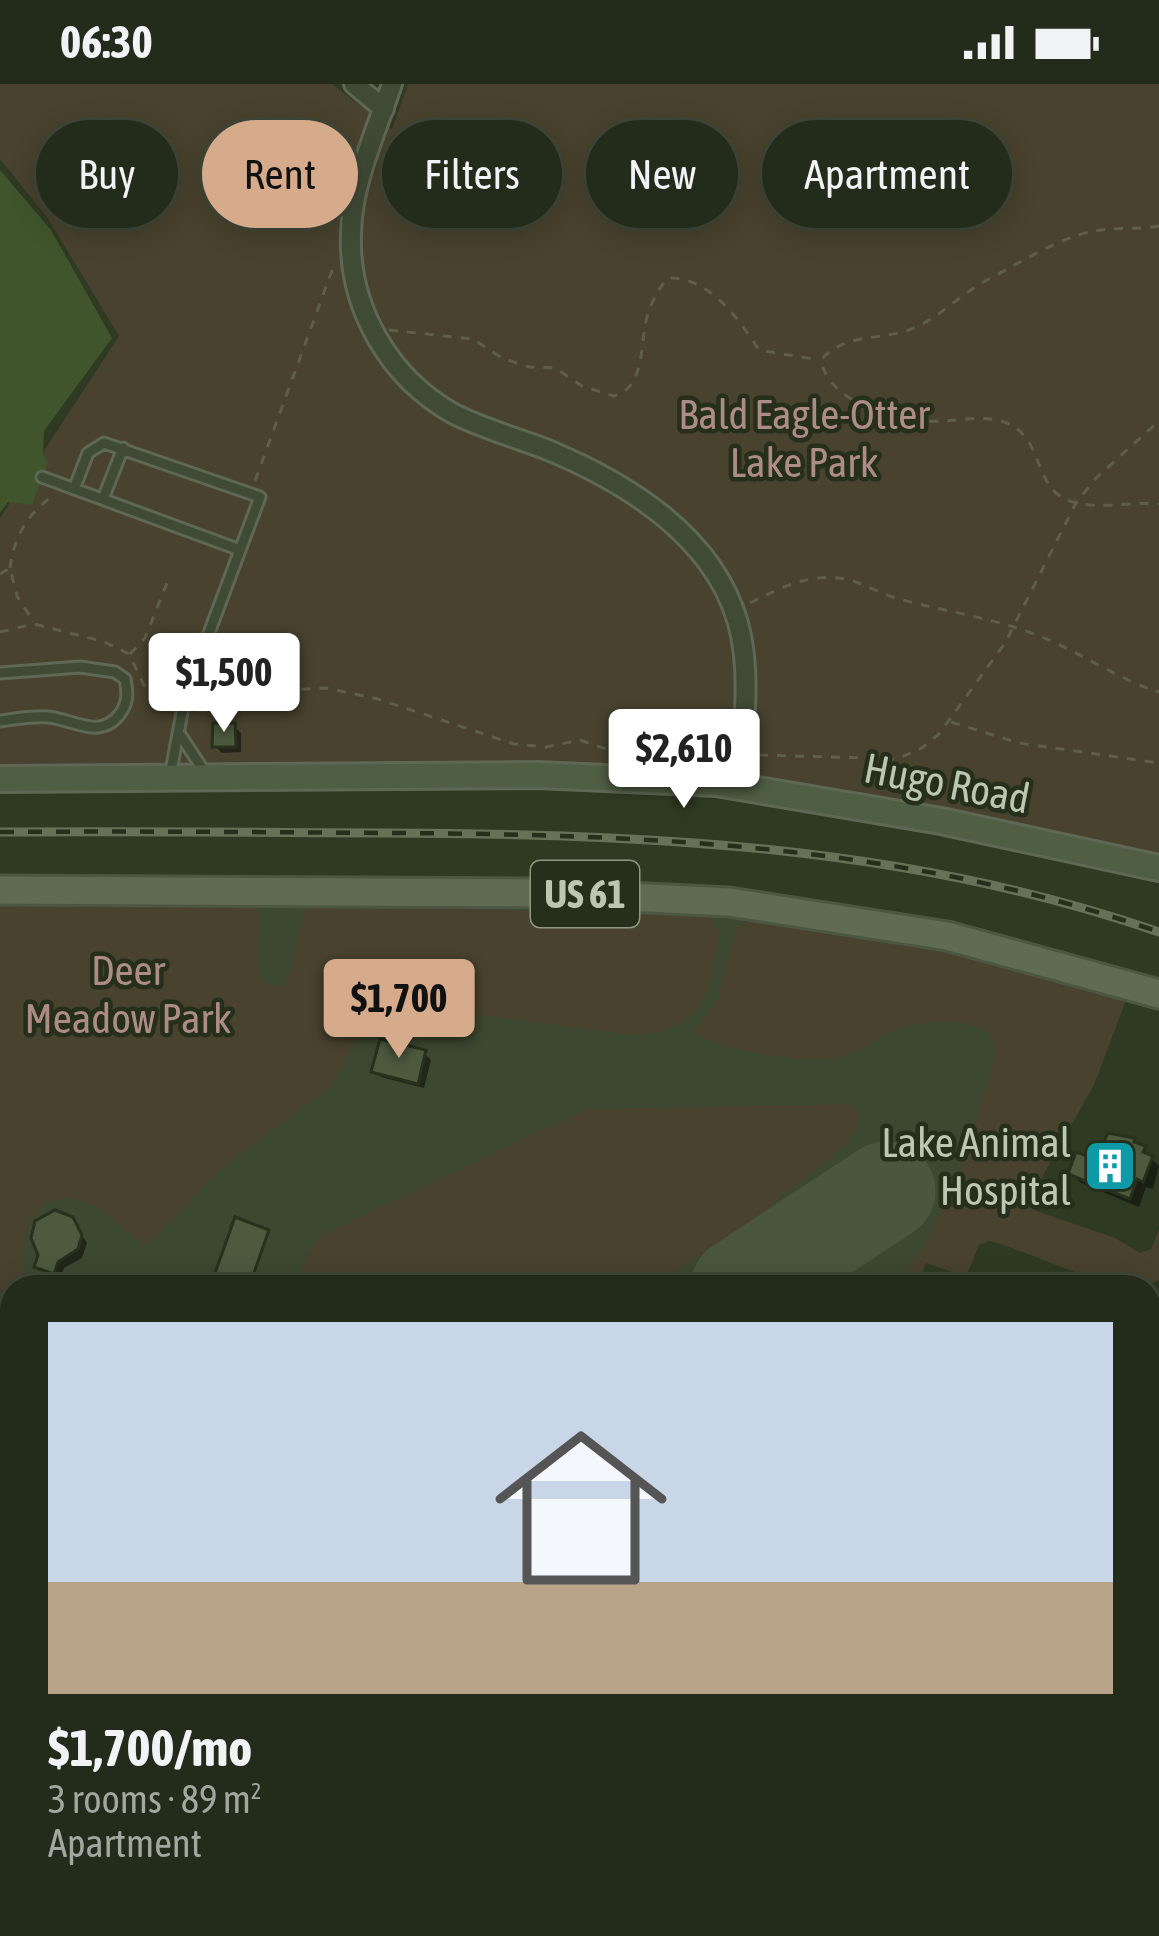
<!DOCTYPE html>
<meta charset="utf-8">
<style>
:root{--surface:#232c1a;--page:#2f3827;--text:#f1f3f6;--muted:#a3a7a2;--line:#404839;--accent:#d6ab8b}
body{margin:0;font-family:"Asap Condensed",sans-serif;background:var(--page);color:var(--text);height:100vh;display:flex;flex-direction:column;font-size:45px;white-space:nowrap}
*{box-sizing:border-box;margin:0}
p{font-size:39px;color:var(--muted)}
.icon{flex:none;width:66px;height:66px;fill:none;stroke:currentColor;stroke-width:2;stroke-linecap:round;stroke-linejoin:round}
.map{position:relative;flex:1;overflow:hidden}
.details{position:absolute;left:0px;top:1191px;width:1161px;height:663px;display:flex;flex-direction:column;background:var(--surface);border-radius:36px 36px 0 0;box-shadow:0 6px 30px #0003,0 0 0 3px var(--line)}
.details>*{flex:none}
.hud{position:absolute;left:36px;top:36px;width:1089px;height:108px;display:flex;gap:24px}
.price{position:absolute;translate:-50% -102px;padding:0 27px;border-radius:12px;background:#fff;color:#222;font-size:39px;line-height:78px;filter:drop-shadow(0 3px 6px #0008)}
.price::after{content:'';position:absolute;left:50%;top:72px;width:36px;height:27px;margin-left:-18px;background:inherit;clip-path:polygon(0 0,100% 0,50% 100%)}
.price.current{background:var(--accent);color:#111}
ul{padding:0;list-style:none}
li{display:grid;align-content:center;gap:24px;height:636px;padding:0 48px}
li span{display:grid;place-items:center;height:372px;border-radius:0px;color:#555}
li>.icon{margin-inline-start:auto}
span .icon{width:216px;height:216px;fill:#fffc;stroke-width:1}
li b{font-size:51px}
.pill{padding:0 42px;border-radius:54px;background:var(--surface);box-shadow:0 6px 30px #0003,0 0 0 3px var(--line);font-size:42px;line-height:108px}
.pill.current{background:var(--accent);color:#111}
.status{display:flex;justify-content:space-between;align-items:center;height:84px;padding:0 60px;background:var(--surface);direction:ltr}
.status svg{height:33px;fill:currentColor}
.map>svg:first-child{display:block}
.airport{fill:#3c4830}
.green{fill:#48422e}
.water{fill:#40552b}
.shadow{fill:#0007}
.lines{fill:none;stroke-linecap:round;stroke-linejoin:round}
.runway{stroke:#4a563d;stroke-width:99}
.building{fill:#4d5a3e;stroke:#27311d;stroke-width:3}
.lane-casing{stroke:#5e6854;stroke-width:15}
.street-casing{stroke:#5e6854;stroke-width:24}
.secondary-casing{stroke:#5e6854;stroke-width:30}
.primary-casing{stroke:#4c5742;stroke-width:33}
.path{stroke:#5e5f49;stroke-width:3;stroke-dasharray:9 9;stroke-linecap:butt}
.lane{stroke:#404b36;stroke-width:9}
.street{stroke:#404b36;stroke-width:18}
.secondary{stroke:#505e44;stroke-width:24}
.primary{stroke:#606b54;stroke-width:27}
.rail-casing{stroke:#657258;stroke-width:9}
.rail{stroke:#252f1b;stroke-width:4.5;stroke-dasharray:14;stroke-linecap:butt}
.labels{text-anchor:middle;stroke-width:9;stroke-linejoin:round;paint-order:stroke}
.shield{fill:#252f1b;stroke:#8e9984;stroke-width:3}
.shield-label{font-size:39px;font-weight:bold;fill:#bbc7b1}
.park-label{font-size:42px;fill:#ad8b86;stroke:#252f1b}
.street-label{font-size:42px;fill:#bbc7b1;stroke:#252f1b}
.poi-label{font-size:42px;fill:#bbc7b1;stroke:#252f1b;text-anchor:end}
</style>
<div class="status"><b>06:30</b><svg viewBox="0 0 49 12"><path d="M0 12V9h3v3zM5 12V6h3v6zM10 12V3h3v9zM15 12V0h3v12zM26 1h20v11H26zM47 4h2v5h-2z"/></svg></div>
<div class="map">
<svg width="1159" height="1852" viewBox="0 0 1159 1852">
<rect width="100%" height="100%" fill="#2f3a22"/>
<!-- airport -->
<path class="airport" d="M257,821L564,825L721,833L882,856L1030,889L917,1203H12V1842L0,1852V1137Z"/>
<!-- green -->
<path class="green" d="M0,0H332L392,45L408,0H1159V784L756,704L0,695V434L119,252L47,133L0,75Z
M0,821H260L258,880L263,899L284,902C294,891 299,842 306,822L667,829L708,833L720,847L709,904L699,924L684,938L657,949L633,951L439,926H412L385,932L360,951L329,1004L226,1081L146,1162C127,1149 104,1125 85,1118C32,1098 11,1164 28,1203H12V1285L0,1284Z
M750,837C877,850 1004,878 1126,916L1094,1001L1042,1093L1032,1122L1037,1127L1115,1154L1140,1169L1151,1165L1159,1146V1196C1121,1218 1031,1166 989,1157L979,1161L966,1193L926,1179L917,1203H853L898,1195C943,1158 979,1027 996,969C999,931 929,935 904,943C880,950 862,970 837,974C804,981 722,966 693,948L717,918L736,846Z
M847,1020L856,1023C864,1038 855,1052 844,1062L757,1133L651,1203H295L310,1166L324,1150L587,1025Z
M0,1533L12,1550V1628L0,1636Z
M12,1771V1842H1006L1007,1852H0V1810Z"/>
<!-- water -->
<path class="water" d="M0,86L51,146L112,254L44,347L43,369L48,378L32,421L8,418L0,429Z
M746,1842H982L985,1852H753Z"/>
<!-- shadow -->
<path class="shadow" d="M234,642L241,649V668L222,669L215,662Z
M424,969L431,976L424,1004L381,993L374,987Z
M1133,1057L1159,1082L1153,1105L1146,1103L1139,1123L1081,1099L1071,1089Z
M72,1135L87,1159L82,1174L64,1184L60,1195L37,1182Z
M1149,1232L1159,1236V1299L1149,1298Z"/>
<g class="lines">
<!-- runway -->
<path class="runway" d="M740,1203L886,1107
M0,1691L12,1683"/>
</g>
<!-- building -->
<path class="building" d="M213,639H235L236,663H212Z
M380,955L426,966L418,1000L371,988Z
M1108,1049L1135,1054L1134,1058L1146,1062L1143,1068L1153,1072L1143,1098L1137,1095L1130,1115L1068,1090L1076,1068L1095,1075Z
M55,1126L73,1133L82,1151L78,1165L58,1178L54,1190L34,1183L38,1171L31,1154L35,1137Z
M235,1133L269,1146L249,1203H210Z"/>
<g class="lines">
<!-- lane casing -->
<g class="lane-casing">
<path id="lane" d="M42,393L240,466
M74,405L88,369L104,359L260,413L185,613L170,692
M103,415L123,364
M0,589L80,583L115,588L125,595C128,609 128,620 119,631C99,656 73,635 48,633C33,632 15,635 0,637
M181,652L204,687
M1149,1298L1159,1302
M1149,1404L1159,1408
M1149,1532L1159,1536
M1149,1723L1159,1727
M1149,1830L1159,1837
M1057,1852L1061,1842"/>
</g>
<!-- street casing -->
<g class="street-casing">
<path id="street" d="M354,0L384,25
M392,0C376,48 352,98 351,149C348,223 389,294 454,330C484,345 517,354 548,366C627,399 713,451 738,539C752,590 744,649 736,702"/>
</g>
<!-- secondary casing -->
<g class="secondary-casing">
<path id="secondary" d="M0,695L538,691L716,699L941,737L1159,784"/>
</g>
<!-- primary casing -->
<g class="primary-casing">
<path id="primary" d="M0,806L547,809L729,818L947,852L1159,910"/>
</g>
<!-- path -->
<path class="path" d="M1159,142C1138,146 1115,143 1094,147C1060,153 1016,181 985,197C958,212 935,238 906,247C876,256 843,250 821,276C828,317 889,334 925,337C952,339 983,329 1007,339C1044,355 1033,401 1067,416C1094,427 1131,417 1159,420
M389,246L473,255L502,274L529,283L555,284L582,302L614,312C645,303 640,263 646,237C650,220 657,208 667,194C709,192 739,235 759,266L819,276
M255,397L334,181
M10,484C14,453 27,430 53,412
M0,490L10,484L17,512L33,537
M750,519C784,502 818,485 856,498C870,503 884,511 899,515C947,528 995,534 1042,553C1082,569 1117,595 1159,608
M0,548L34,540L102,557L129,570L146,605L171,619
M130,570L145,554L167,499
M197,626L226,627L285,606L326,604L378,615L514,660L546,663L580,656L632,674
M951,638L1019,659L1159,679
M759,671L897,675L922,664L939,650L1005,559L1076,419L1096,394L1159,337
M654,675C675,673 697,659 718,661L721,680"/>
<!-- lane -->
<use href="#lane" class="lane"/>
<!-- street -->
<use href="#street" class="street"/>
<!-- secondary -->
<use href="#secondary" class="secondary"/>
<!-- primary -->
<use href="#primary" class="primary"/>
<!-- rail casing -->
<g class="rail-casing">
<path id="rail" d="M0,748C128,747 256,748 384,749C647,750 908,761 1159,848"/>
</g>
<!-- rail -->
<use href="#rail" class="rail"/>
</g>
<!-- icons -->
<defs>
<g id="building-square" transform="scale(2.7)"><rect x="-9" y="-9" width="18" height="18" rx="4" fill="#0f9aa8" stroke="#252f1b"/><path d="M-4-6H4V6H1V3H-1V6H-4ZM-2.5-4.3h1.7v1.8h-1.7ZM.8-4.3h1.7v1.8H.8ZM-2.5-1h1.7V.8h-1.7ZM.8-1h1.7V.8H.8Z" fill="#fff"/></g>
</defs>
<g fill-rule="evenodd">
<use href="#building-square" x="1110" y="1082"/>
</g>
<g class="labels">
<!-- shield labels -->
<rect class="shield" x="531" y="777" width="108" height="66" rx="9"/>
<g class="shield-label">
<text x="585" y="824">US 61</text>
</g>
<!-- park labels -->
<g class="park-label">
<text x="804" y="345">Bald Eagle-Otter<tspan x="804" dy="48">Lake Park</tspan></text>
<text x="128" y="901">Deer<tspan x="128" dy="48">Meadow Park</tspan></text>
</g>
<!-- street labels -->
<g class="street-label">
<text transform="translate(947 699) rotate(11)" y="15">Hugo Road</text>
</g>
<!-- poi labels -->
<g class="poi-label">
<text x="1071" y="1073">Lake Animal<tspan x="1071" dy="48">Hospital</tspan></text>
</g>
</g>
</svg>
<b class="price" style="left:224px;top:651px">$1,500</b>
<b class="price" style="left:684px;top:727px">$2,610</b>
<b class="price current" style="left:399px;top:977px">$1,700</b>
<div class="hud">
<a class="pill">Buy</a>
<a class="pill current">Rent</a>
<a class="pill">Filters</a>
<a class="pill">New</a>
<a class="pill">Apartment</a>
</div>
<section class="details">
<ul>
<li><span style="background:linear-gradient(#c9d6e8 70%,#b9a48a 0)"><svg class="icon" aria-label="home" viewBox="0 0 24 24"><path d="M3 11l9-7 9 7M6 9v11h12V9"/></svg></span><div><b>$1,700/mo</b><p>3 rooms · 89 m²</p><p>Apartment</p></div></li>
</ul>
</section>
</div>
